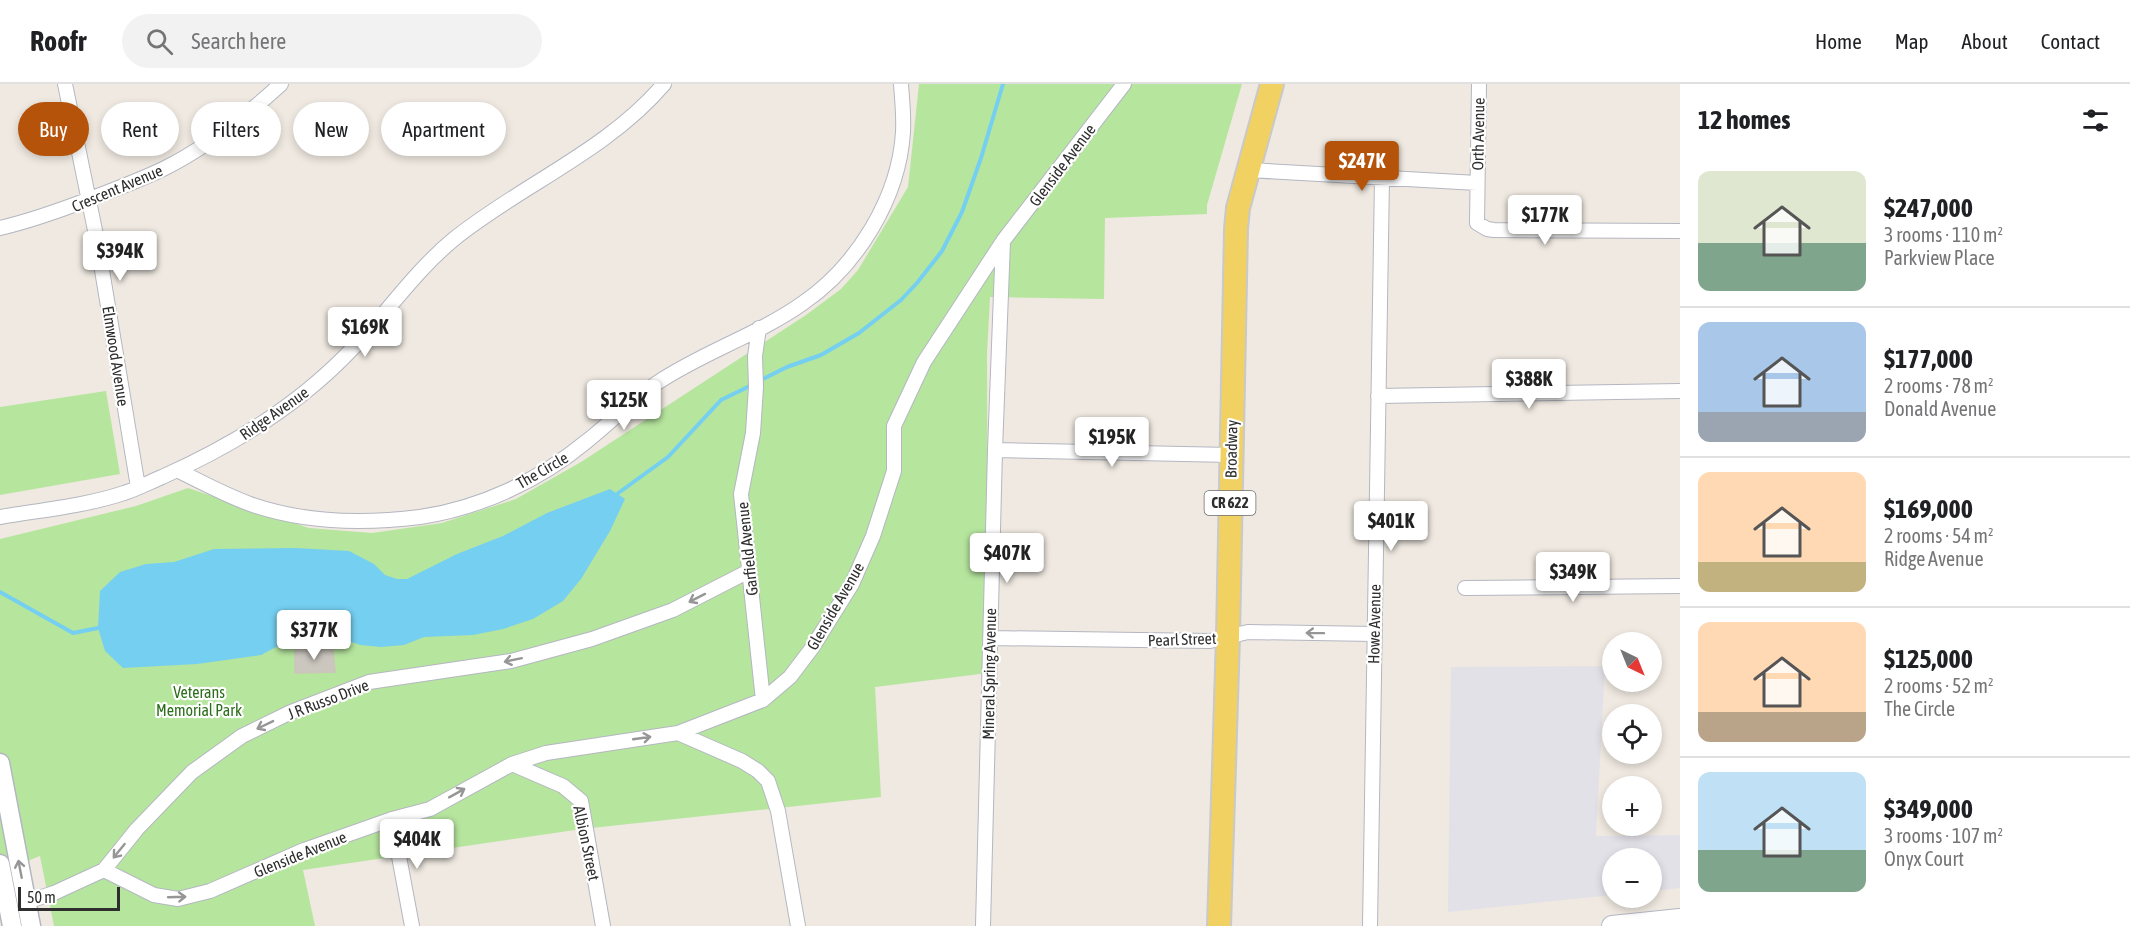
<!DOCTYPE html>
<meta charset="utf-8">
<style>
:root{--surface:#fff;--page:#f2f2f2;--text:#202124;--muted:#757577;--line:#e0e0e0;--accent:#b45309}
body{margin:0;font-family:"Asap Condensed",sans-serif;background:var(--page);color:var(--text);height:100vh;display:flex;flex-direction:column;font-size:22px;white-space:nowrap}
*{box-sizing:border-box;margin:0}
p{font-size:20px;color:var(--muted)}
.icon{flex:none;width:33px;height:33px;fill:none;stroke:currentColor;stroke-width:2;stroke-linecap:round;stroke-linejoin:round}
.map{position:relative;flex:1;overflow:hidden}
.sheet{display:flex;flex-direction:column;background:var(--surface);width:450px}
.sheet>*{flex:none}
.hud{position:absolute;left:18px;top:18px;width:570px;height:54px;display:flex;gap:12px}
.needle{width:39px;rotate:137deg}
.controls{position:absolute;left:1602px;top:548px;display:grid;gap:12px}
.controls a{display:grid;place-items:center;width:60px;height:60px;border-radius:50%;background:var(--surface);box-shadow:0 3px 9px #0003;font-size:30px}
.scale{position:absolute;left:18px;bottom:15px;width:102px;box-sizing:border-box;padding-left:6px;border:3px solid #2e2e2e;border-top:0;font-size:16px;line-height:21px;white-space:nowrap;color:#2e2e2e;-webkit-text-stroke:4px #fff;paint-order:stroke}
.price{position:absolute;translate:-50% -51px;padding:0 14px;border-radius:6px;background:#fff;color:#222;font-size:20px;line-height:39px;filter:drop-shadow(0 2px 3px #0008)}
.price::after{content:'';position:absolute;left:50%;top:36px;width:18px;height:14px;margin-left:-9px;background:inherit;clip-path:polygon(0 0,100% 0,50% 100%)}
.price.active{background:var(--accent);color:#fff}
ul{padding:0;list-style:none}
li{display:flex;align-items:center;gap:18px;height:150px;padding:0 18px}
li+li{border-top:2px solid var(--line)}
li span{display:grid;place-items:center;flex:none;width:168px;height:120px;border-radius:12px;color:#555}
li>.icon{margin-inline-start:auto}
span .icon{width:72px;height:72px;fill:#fffc;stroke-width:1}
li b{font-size:26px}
h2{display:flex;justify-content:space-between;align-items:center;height:72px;padding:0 18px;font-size:26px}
.chip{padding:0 21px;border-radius:27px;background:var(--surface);box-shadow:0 3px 9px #0003;font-size:21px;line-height:54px}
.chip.active{background:var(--accent);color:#fff}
header{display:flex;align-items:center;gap:36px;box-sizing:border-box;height:84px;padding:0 30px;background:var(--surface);border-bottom:2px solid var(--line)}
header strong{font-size:28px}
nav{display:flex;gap:33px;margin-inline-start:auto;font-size:21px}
.search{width:420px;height:54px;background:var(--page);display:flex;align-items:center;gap:15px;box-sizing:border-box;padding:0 21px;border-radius:33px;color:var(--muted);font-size:22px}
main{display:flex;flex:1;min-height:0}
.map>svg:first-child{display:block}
.industrial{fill:#e3e1e8}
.green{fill:#b6e59e}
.water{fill:#75cff0}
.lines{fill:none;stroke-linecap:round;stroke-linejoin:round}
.stream{stroke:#75cff0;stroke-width:4}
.building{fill:#cbc7bf;stroke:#cbc5ba;stroke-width:1.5}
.minor-casing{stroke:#b4b7c1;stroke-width:16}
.tertiary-casing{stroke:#b4b7c1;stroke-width:21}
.secondary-casing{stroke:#b4b7c1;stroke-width:22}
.primary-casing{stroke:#c9c9c9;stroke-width:26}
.minor{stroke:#fff;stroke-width:14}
.tertiary{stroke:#fff;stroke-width:18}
.secondary{stroke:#fff;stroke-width:20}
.primary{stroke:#f2d163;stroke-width:22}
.oneway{stroke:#969696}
.labels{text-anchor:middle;stroke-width:4.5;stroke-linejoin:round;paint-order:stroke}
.shield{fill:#fff;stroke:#6d6d6d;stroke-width:1.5}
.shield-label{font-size:15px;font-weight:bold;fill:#2e2e2e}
.street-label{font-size:16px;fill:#2e2e2e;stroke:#fff}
.park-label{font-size:16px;fill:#2c6e1b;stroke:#fff}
</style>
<header>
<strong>Roofr</strong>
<div class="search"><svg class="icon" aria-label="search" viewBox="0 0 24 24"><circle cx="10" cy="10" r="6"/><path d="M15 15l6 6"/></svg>Search here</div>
<nav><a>Home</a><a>Map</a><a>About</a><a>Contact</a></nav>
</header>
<main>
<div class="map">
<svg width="1680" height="842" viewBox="0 0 1680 842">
<rect width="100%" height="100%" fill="#efe9e1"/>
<!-- industrial -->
<path class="industrial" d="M1605,582L1596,752L1680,751V804L1652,807V774H1612V811L1448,828L1451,583Z"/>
<!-- green -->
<path class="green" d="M919,0H1242L1207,121V130L1105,134L1104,215L990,213L987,270L988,589L875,603L881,713L582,745L303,786L315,842H54L40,772L0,788V455L136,422L188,404L309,444L372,449L442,439L516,415L581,378L806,231L841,205L858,186L908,103Z
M106,307L120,390L0,411V323Z"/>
<!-- water -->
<path class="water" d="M610,405L625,415L610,447L581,495L563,517L533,535L503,545L473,551L424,553L404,561L381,563L360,561L343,555L299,551L261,571L197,580L123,584L105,567L98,544L100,507L120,488L146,480L174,478L214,465L295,464L349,467L374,480L385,491L397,495H407L457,470L503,452L547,429Z"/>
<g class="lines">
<!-- stream -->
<path class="stream" d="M759,297L787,283L821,271L859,249L901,216L917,199L942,167L962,128L981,74L1003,0
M617,410L668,373L721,316L752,301
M0,508L73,549L98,544"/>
</g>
<!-- building -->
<path class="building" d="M295,564L333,566L335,588L295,589Z"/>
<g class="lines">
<!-- minor casing -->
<g class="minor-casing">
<path id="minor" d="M65,0L97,156L138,403
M1479,0L1477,139L1487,145L1494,146L1680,147
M1248,86L1477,99
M0,144C30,137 58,127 87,116C113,106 138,97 163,85C204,65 247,31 281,0
M759,244L755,272L756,303L753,349L741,410L763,616
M1378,312L1680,307
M995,366L1231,371
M177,386C201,398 225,411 250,420C304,439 364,440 420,433C481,424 540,396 587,357C611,338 632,316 657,299C703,268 758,251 803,219C857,182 899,114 903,48C904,32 902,15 901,0
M0,433C41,426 85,422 124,409C137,405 150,398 162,393C232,362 299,321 352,265C387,229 415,187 454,155C521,101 607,67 664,0
M1465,504L1680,502
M990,554L1210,557L1248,548L1374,550
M678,649L742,677L758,687L768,697L778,727L798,842
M512,680L563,702L581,717L603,842
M392,735L412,842
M104,786L154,811L178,815L210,807L304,766L392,735L430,725L512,680L546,669L678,649L763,616L790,593L812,564L852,500L873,452L894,387V342L924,278L1003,157L1124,0
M26,818L54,809L104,786L137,745L192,688L242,652L291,628L369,598L511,577L592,555L673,526L749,487
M983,842L995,366L1003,157
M1370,842L1382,94"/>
</g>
<!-- tertiary casing -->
<g class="tertiary-casing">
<path id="tertiary" d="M0,679L31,842
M0,780L12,842"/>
</g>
<!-- secondary casing -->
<g class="secondary-casing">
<path id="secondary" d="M1612,842L1680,835"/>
</g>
<!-- primary casing -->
<g class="primary-casing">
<path id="primary" d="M1219,842L1228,553L1236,145L1238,124L1272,0"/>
</g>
<!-- minor -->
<use href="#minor" class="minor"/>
<!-- tertiary -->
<use href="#tertiary" class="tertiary"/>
<!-- secondary -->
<use href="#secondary" class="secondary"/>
<!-- primary -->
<use href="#primary" class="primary"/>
</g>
<!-- one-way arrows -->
<defs><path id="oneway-shaft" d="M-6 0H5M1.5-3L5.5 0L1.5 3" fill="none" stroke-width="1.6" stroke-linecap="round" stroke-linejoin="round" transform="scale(1.5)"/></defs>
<g class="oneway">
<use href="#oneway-shaft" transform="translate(697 514) rotate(153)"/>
<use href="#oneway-shaft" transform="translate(1315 549) rotate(-179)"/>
<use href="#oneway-shaft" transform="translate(513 576) rotate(168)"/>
<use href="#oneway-shaft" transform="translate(265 641) rotate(154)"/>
<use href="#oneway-shaft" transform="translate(642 654) rotate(-8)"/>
<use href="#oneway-shaft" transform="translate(457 709) rotate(-29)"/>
<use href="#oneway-shaft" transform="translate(119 767) rotate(129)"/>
<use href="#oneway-shaft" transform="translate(20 785) rotate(-101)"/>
<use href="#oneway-shaft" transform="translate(177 813) rotate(-2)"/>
</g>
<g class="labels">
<!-- shield labels -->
<rect class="shield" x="1204.5" y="407" width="51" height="24" rx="4.5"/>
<g class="shield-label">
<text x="1230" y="424">CR 622</text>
</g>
<!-- street labels -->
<g class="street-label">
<text transform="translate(1478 50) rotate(-89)" y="6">Orth Avenue</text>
<text transform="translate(1062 81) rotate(-53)" y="6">Glenside Avenue</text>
<text transform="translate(117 104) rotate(-23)" y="6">Crescent Avenue</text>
<text transform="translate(116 272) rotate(81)" y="6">Elmwood Avenue</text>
<text transform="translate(274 329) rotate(-35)" y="6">Ridge Avenue</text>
<text transform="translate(1231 365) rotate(-89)" y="6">Broadway</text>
<text transform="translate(542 386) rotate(-30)" y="6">The Circle</text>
<text transform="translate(747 465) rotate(-96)" y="6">Garfield Avenue</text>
<text transform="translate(835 522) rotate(-60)" y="6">Glenside Avenue</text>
<text transform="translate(1374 540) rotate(-89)" y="6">Howe Avenue</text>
<text transform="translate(1182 555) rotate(-2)" y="6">Pearl Street</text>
<text transform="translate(989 590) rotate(-89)" y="6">Mineral Spring Avenue</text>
<text transform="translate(328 615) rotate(-21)" y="6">J R Russo Drive</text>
<text transform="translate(587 759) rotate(78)" y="6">Albion Street</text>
<text transform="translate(300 770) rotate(-22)" y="6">Glenside Avenue</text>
</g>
<!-- park labels -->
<g class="park-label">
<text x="199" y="614">Veterans<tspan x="199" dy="18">Memorial Park</tspan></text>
</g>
</g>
</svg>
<div class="controls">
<a><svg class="needle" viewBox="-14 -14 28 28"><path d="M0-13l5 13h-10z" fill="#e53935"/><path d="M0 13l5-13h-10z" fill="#757577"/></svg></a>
<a><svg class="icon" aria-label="locate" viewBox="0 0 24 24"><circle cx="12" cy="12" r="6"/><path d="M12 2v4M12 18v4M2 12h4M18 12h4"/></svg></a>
<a>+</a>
<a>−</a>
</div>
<div class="scale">50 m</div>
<b class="price active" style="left:1362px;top:108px">$247K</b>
<b class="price" style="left:1545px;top:162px">$177K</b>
<b class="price" style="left:120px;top:198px">$394K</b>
<b class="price" style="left:365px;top:274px">$169K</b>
<b class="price" style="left:1529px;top:326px">$388K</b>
<b class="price" style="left:624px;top:347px">$125K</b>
<b class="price" style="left:1112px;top:384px">$195K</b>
<b class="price" style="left:1391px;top:468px">$401K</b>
<b class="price" style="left:1007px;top:500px">$407K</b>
<b class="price" style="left:1573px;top:519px">$349K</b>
<b class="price" style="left:314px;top:577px">$377K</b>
<b class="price" style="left:417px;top:786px">$404K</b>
<div class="hud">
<a class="chip active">Buy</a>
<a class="chip">Rent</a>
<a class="chip">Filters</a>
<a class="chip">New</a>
<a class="chip">Apartment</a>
</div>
</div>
<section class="sheet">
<h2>12 homes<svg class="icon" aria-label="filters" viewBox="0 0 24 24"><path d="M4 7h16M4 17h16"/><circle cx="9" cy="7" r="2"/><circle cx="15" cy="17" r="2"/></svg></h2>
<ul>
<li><span style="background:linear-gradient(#dfe7d0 60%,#7fa58c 0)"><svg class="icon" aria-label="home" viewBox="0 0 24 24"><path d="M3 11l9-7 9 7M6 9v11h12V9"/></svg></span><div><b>$247,000</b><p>3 rooms · 110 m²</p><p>Parkview Place</p></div></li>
<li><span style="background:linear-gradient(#a9c7e8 75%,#9aa5b1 0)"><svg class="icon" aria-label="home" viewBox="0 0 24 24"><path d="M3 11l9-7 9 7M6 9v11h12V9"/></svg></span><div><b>$177,000</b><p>2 rooms · 78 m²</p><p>Donald Avenue</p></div></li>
<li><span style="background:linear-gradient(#ffd9b3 75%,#c2b280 0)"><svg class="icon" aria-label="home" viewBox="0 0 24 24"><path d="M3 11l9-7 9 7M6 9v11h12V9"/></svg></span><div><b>$169,000</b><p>2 rooms · 54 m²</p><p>Ridge Avenue</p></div></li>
<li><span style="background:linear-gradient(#ffd9b3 75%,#b9a48a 0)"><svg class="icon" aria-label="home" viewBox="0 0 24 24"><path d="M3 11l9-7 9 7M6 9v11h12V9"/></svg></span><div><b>$125,000</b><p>2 rooms · 52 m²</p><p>The Circle</p></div></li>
<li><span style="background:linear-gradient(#bfe0f5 65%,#7fa58c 0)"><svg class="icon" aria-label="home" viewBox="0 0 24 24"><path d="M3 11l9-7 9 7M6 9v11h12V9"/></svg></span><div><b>$349,000</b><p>3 rooms · 107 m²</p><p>Onyx Court</p></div></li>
</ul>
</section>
</main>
